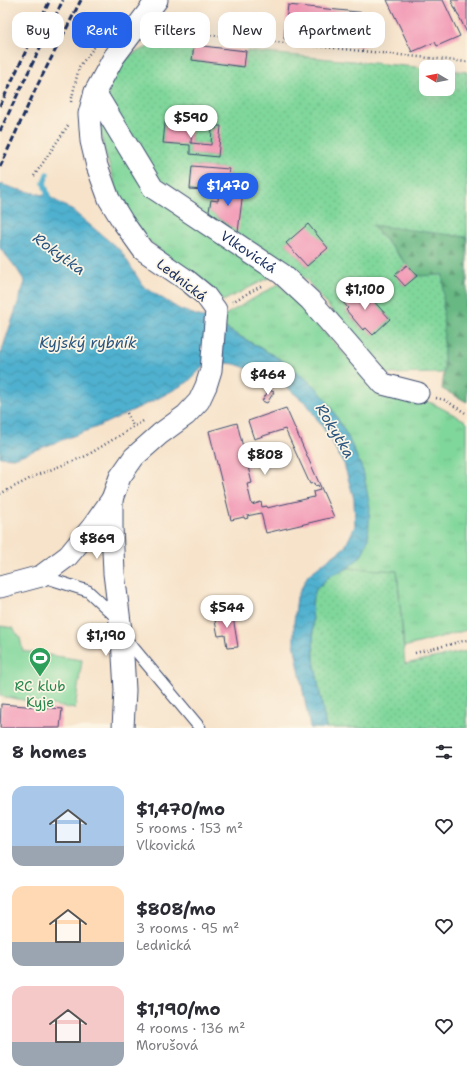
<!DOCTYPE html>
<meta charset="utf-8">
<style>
:root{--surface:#fff;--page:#f2f2f3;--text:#2b2b33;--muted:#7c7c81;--accent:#2563eb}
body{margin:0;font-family:"Shantell Sans",sans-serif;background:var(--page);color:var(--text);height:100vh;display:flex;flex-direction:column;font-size:15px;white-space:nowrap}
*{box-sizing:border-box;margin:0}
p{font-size:13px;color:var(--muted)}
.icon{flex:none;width:22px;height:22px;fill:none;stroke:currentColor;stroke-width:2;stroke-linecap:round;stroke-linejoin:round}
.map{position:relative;height:728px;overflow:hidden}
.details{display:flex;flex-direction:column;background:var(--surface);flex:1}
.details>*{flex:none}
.guide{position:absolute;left:12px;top:12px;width:443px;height:36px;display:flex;gap:8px}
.needle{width:26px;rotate:280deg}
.fabs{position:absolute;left:419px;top:60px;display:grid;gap:8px}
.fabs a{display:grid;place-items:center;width:36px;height:36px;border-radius:8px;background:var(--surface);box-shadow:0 4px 16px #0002;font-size:20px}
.price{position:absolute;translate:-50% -34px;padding:0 9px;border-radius:14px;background:#fff;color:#222;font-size:13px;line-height:26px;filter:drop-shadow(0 1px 2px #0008)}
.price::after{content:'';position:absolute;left:50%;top:24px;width:12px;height:9px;margin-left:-6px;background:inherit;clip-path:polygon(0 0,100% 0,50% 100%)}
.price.current{background:var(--accent);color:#fff}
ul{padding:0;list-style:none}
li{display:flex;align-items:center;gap:12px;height:100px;padding:0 12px}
li span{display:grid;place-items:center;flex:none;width:112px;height:80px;border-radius:12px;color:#555}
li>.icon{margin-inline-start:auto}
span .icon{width:48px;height:48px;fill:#fffc;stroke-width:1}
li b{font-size:17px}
h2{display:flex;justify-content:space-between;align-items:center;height:48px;padding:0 12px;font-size:17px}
.tag{padding:0 14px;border-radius:12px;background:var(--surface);box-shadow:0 4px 16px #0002;font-size:14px;line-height:36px}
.tag.current{background:var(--accent);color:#fff}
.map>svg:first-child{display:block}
.grass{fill:url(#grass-tufts);stroke:#4e837c}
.forest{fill:url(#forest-firs);stroke:#427470}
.park{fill:url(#park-dots);stroke:#4e837c;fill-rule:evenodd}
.pitch{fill:#80d79b;stroke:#4e837c}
.water{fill:url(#water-waves);stroke:#367096}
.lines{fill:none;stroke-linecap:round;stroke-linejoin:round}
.stream{stroke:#50b1cf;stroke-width:5.5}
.building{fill:#f29ab6}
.service-casing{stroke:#3c4a6e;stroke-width:13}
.minor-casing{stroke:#3c4a6e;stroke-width:23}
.path{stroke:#3c4a6e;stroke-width:2.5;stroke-dasharray:1 3;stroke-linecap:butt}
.service{stroke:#fff;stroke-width:11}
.minor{stroke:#fff;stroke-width:21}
.rail{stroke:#1b2f5e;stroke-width:3;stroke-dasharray:6 3;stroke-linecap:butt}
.labels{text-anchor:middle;stroke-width:3.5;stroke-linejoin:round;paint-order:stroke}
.street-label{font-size:14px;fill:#1b2f5e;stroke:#fcf5e5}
.leisure-label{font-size:14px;fill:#27864d;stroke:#fcf5e5}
.water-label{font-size:15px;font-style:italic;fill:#2b5680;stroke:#fcf5e5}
</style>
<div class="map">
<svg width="467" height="728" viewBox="0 0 467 728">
<defs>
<pattern id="grass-tufts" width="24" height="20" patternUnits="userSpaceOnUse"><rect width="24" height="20" fill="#80d79b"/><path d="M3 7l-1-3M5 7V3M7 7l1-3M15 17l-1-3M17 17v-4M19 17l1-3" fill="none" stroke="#6eb988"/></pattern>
<pattern id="forest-firs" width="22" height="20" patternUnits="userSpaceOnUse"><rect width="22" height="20" fill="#68b883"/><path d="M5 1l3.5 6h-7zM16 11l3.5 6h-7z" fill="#55966e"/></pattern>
<pattern id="park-dots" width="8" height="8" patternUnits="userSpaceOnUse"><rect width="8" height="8" fill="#80d79b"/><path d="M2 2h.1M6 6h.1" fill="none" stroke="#6eb988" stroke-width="1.8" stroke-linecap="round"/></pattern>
<pattern id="water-waves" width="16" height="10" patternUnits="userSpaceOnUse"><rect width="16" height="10" fill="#50b1cf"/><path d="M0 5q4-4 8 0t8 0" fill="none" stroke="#4290ab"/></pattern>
</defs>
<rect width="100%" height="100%" fill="#fcf5e5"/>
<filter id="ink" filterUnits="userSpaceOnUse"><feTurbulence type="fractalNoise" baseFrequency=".025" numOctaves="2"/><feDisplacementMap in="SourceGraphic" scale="8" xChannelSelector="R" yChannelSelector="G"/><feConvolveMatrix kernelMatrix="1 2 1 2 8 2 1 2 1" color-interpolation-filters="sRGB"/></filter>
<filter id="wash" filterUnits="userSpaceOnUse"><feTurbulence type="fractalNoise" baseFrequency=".012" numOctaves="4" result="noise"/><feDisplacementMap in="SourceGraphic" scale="16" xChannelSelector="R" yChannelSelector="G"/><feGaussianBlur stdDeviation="0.9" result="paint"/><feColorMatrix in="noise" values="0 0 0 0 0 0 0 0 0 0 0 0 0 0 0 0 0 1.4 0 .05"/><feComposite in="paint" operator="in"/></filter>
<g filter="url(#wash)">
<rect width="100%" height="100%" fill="#f7e3ca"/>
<!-- grass -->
<path class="grass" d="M98,113L272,276L223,301L206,283L178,265L141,234L120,200L104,149Z
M279,284L374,386L384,391L432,403L464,420L467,423V630L404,647L397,571L348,568L362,555L363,471L348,437L329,404L285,362L224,327L225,315Z"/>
<!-- forest -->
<path class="forest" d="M372,224L467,237V402L442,389L444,373L443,275L417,276Z"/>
<!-- park -->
<path class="park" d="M155,44L194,45L192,60L244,67L246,51L426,68V89H448V70L467,72V237L372,225L407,265L395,275L404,286L417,276L443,275L444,373L384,374L306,279L155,186L107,97L112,75L130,55ZM167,119L176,120V125L192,126L191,143L211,145L212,129H216L217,126H220L218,157L190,154V145L163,143L165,124ZM192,166L229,169L227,182H218L217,191L190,189ZM219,189L243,191L237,231L209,211L211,200L218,201ZM308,225L328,248L307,266L286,243ZM359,285L390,319L373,335L366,328L363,330L346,311L348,308L342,301Z
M348,568L397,571L405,664L467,651V728H326L314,660L312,601L316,589L330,576Z"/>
<!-- pitch -->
<path class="pitch" d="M0,626L13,628L20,638L23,651L82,660L75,709L0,696Z"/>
<!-- water -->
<path class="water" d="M0,184L16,189L48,196L73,211L121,251L143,286L179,309L212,321L285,362L316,387L329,404L348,437L363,471L370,507L368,540L362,555L348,568L330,576L316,589L312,601L314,660L326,728H310L294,643V622L297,597L308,575L345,547L355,526L354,499L344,464L327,434L307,404L285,386L263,374L235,364L209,361L188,382L157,399L97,427L14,458L0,457V356L25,282L17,269L0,248Z"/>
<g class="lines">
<!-- stream -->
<path class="stream" d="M47,174L44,183L48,196"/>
</g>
<g id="blocks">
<!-- building -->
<path class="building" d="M387,0H443L460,36L437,46L435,42L412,52Z
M451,0H467V33Z
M288,5L367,13L364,47L284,39Z
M194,45L246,51L244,67L192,60Z
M166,119L176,120V125L192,126L191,143L211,145L212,128L216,129V126H221L218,157L190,154V145L163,143L165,124Z
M192,166L229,169L227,182H218L217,191L190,189Z
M219,188L243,191L238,232L209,211L211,200L218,201Z
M308,224L328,248L307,266L286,243Z
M407,265L417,276L405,286L395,275Z
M359,285L390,319L373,335L366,328L363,330L346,310L348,308L342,301Z
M269,390L274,392L267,403L262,401Z
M286,408L334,517L266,533L261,513L247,516L248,518L245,519L244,517L231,520L209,431L237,423L252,483L247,484L252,505L261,502L262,507L267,506V508L314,497L313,492L320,490L318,485L315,486L314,483L310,484L285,429L254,439L248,421Z
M232,611L238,647L227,648L225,635L218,636L215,621L222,619L221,612Z
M1,704L62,709L60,728H0Z"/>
</g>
</g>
<g filter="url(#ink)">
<use href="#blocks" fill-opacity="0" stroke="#3c4a6e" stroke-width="1"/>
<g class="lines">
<!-- service casing -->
<g class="service-casing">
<path id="service" d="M41,576L88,591L119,620
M122,639H126L200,728"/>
</g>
<!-- minor casing -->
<g class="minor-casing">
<g id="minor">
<path id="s1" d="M95,92L153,188L282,274L310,300L383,384L418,393"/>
<path d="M112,499V527L114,573L122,639L125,690L123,728"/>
<path d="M0,587L41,576L68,556L93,526L112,499L120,477L134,457L160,434L186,415L199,401L206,386L211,370L216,310L205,295L188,281L143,250L123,222L109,199L97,166L91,141L89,114L95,92L114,57L157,0"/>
</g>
</g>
<!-- path -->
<path class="path" d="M167,17L200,34L467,62
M71,102L79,67L99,41L102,38
M34,176L69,124
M232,302L263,285
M436,398L445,400L467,414
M127,413L133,426
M0,494L37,475L86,456L145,420
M415,653L467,640"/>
<!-- service -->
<use href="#service" class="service"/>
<!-- minor -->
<use href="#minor" class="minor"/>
<!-- rail -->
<path class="rail" d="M0,106L50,0
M0,131L63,0
M0,167L37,86L81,0"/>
</g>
</g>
<!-- icons -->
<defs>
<g id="stadium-pin" transform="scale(1.15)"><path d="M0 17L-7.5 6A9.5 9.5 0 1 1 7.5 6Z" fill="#2e9e5b" stroke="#fcf5e5"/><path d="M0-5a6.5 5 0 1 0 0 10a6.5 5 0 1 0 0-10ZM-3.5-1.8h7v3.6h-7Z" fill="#fff"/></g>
</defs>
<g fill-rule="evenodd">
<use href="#stadium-pin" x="40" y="658"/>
</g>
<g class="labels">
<!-- street labels -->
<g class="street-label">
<text dy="5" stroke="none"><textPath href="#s1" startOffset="227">Vlkovická</textPath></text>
<text transform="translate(182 280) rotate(38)" y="5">Lednická</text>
</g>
<!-- leisure labels -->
<g class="leisure-label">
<text x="40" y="691">RC klub<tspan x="40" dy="16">Kyje</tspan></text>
</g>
<!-- water labels -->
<g class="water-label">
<text transform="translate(59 254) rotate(36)" y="5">Rokytka</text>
<text x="88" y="348">Kyjský rybník</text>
<text transform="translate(335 431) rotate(59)" y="5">Rokytka</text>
</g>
</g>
</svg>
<div class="fabs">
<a><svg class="needle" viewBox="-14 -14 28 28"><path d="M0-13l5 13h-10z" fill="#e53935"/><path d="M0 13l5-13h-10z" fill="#7c7c81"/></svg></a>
</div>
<b class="price" style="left:191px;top:139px">$590</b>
<b class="price current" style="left:228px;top:207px">$1,470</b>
<b class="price" style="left:365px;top:311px">$1,100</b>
<b class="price" style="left:268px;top:396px">$464</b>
<b class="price" style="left:265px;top:476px">$808</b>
<b class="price" style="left:97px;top:560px">$869</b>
<b class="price" style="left:227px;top:629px">$544</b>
<b class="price" style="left:106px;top:657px">$1,190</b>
<div class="guide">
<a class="tag">Buy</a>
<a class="tag current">Rent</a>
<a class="tag">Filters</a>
<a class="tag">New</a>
<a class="tag">Apartment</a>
</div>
</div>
<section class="details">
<h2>8 homes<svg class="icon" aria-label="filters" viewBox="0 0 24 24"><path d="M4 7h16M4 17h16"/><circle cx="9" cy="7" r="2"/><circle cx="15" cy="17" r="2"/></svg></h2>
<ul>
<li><span style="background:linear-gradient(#a9c7e8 75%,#9aa5b1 0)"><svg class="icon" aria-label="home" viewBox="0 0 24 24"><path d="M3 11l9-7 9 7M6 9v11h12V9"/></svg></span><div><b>$1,470/mo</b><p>5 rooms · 153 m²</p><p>Vlkovická</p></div><svg class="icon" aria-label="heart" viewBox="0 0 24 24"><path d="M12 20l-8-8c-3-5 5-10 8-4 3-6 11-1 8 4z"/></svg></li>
<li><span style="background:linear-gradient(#ffd9b3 70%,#9aa5b1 0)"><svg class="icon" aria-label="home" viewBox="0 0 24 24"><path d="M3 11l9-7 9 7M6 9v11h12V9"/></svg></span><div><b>$808/mo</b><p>3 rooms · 95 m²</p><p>Lednická</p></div><svg class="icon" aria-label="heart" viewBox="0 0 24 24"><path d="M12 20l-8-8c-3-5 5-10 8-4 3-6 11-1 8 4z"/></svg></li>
<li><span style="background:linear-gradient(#f6c9c9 70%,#9aa5b1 0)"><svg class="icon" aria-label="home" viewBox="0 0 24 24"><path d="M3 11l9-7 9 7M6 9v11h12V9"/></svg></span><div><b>$1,190/mo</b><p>4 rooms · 136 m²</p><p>Morušová</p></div><svg class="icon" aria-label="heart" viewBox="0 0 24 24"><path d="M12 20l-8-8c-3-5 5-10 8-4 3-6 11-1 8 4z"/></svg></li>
</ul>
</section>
